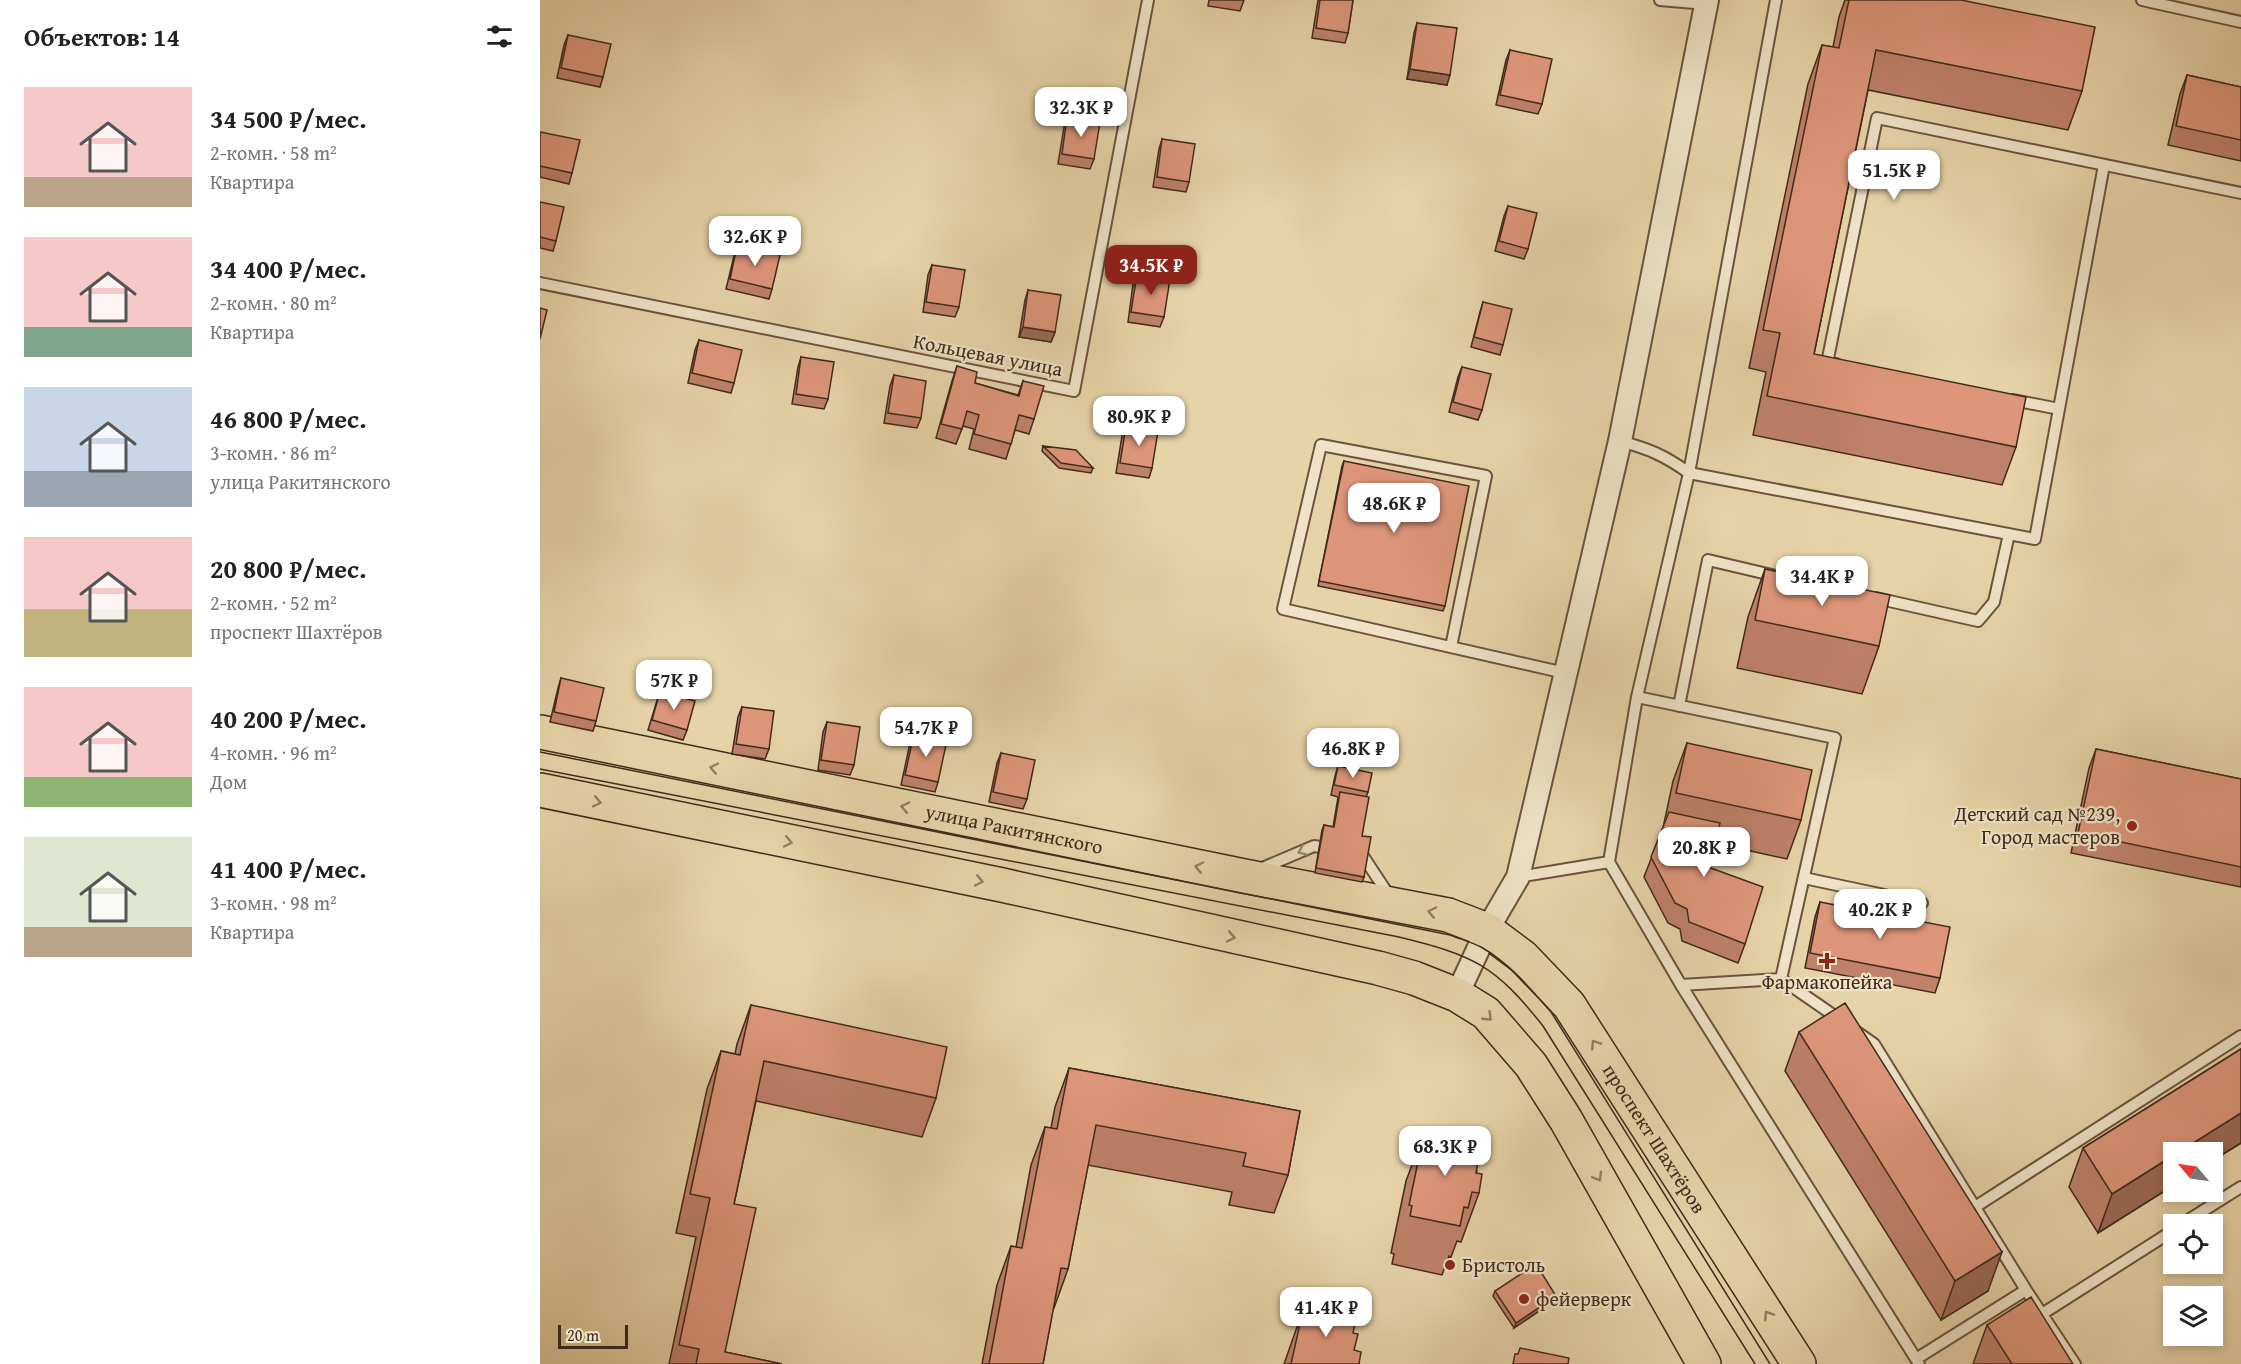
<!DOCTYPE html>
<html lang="ru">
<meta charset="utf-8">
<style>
:root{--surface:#fff;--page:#f6f6f6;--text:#222;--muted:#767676;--accent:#8f2418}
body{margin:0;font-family:"Gentium Book Plus",serif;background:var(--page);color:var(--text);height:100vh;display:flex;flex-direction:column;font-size:22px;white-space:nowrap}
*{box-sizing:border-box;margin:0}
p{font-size:20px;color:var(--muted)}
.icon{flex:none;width:33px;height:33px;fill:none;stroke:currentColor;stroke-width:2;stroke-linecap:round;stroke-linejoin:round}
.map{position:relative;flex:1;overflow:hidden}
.drawer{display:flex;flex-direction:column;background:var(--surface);width:540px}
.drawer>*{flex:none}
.needle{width:39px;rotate:299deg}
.controls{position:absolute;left:1623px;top:1142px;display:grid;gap:12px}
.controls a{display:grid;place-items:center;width:60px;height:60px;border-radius:0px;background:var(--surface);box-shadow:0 3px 9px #0003;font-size:30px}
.scale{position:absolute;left:18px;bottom:15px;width:70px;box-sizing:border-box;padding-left:6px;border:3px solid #402a1b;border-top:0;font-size:16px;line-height:21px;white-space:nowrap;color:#402a1b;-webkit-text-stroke:4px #efe2c6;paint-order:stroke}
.price{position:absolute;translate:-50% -51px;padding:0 14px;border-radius:12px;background:#fff;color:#222;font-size:20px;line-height:39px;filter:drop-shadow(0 2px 3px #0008)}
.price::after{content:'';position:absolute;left:50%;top:36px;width:18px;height:14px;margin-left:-9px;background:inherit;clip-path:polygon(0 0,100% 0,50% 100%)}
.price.selected{background:var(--accent);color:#fff}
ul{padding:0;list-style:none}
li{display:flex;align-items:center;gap:18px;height:150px;padding:0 24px}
li span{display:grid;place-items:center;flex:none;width:168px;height:120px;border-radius:0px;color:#555}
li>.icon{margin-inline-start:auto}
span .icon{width:72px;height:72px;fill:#fffc;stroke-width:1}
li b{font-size:26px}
h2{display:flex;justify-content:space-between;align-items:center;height:72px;padding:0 24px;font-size:26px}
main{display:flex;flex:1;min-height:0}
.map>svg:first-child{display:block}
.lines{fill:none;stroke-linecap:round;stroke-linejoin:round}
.lane-casing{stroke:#6a543e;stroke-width:14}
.street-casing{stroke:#6a543e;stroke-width:26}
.primary-casing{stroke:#402a1b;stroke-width:36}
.lane{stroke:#efe2c6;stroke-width:10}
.street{stroke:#efe2c6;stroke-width:22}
.primary{stroke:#e7d3a8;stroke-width:33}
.tram{stroke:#402a1b;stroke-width:1.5}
.wall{fill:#bf8169;stroke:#402a1b;stroke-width:1.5}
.shaded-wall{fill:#9b6955;stroke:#402a1b;stroke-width:1.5}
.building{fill:#de967a;stroke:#402a1b;stroke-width:1.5}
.oneway{stroke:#947e62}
.oneway2{stroke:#988670}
.poi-dot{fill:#8f2418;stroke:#efe2c6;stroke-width:2}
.labels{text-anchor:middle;stroke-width:4.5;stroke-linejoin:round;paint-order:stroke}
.street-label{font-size:20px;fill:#402a1b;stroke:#efe2c6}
.poi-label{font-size:20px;fill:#402a1b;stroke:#efe2c6;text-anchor:start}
</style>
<main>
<section class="drawer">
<h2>Объектов: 14<svg class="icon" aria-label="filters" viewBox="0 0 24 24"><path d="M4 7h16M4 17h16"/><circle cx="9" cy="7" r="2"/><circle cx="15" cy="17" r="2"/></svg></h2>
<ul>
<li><span style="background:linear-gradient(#f6c9c9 75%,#b9a48a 0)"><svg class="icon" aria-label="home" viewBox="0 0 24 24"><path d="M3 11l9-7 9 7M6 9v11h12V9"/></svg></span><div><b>34 500 ₽/мес.</b><p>2-комн. · 58 m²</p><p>Квартира</p></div></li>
<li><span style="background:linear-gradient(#f6c9c9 75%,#7fa58c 0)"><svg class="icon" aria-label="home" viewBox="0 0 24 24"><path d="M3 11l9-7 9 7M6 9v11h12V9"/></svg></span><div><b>34 400 ₽/мес.</b><p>2-комн. · 80 m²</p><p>Квартира</p></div></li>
<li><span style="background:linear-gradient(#c9d6e8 70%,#9aa5b1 0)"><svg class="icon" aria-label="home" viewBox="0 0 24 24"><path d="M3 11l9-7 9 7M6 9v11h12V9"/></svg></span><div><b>46 800 ₽/мес.</b><p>3-комн. · 86 m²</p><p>улица Ракитянского</p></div></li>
<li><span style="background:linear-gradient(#f6c9c9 60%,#c2b280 0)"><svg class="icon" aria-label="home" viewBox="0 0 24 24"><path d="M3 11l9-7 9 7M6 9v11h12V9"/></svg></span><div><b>20 800 ₽/мес.</b><p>2-комн. · 52 m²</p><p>проспект Шахтёров</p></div></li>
<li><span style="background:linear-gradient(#f6c9c9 75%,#8fb573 0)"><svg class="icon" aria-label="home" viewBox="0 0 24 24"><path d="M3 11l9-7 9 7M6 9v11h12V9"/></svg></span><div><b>40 200 ₽/мес.</b><p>4-комн. · 96 m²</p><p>Дом</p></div></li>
<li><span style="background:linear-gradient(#dfe7d0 75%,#b9a48a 0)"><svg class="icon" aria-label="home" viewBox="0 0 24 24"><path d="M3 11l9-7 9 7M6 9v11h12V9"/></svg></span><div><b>41 400 ₽/мес.</b><p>3-комн. · 98 m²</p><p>Квартира</p></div></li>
</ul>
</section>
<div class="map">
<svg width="1701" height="1364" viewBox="0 0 1701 1364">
<rect width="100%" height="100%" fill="#e7d3a8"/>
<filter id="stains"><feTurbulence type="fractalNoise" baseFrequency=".00333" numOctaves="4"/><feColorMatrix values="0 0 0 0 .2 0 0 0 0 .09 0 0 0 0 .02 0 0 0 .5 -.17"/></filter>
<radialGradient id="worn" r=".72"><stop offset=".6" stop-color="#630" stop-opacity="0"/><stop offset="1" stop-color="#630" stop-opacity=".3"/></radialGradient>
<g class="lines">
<!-- lane casing -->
<g class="lane-casing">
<path id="lane" d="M1120,0L1166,4
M1602,0L1701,22
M0,283L534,391L608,0
M1296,364L1287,363L1337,118L1701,193
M1519,409L1564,165
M1080,441C1109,449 1124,455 1149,473L1236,0
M1336,598L1438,621L1454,602L1469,534
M911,647L946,476L781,445L743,609L1025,673
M1097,697L1295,738L1241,979L1141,985
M1139,706L1168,560L1236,576
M816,854L823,856L850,897
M1069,862L1097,697L1149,473L1495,539L1519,409L1473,400
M720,869L774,846L792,849
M978,877L1069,862L1141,985L1376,1359
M1264,878L1382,903
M1241,979L1302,1021
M1317,1032L1334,1044L1486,1290L1535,1364
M1435,1207L1701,1036
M1642,1224L1701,1187
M1502,1314L1634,1230
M1379,1364L1376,1359L1486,1290"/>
</g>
<!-- street casing -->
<g class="street-casing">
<path id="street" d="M917,995L947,930L978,877L1080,441L1167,0"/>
</g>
<!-- primary casing -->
<g class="primary-casing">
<g id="primary">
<path id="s1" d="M0,732L704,876L908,915L947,930L983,957L1029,1005L1259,1364"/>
<path d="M0,790L462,885L838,968L874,978L917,995L946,1013L991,1065L1026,1120L1164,1364"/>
</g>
</g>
<!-- lane -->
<use href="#lane" class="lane"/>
<!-- street -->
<use href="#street" class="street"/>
<!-- primary -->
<use href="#primary" class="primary"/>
<!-- tram -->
<path class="tram" d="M0,752L910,935C920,939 931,942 941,947C969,963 990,988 1011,1012L1230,1364
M0,769L859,937C933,955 955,965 1003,1026L1215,1364"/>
</g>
<!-- wall -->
<path class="wall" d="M669,0H704L700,11L668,6Z
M778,0H813L808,33L805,43L772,38Z
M1305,0H1421L1542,91L1528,130L1328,90L1274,354L1476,447L1462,485L1213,435L1226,372L1209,368L1268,84L1282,45L1293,47L1299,17Z
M877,23L907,85L867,79L874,33Z
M28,35L63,77L60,87L17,78L24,45Z
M970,50L1002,104L998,114L956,105L966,60Z
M1647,75L1701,87V161L1628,145L1640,94Z
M527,117L554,159L550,169L518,164L524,127Z
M0,132L32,173L29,184L0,177Z
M622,139L649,182L646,192L613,187L619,149Z
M0,202L16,241L13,251L0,248Z
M968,206L988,249L984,259L955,251L964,216Z
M197,246L232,289L229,299L186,289L194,256Z
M392,265L419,307L415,317L383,312L388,275Z
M597,274L624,317L620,327L588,322L593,284Z
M488,290L515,332L511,342L479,337L485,300Z
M943,302L963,345L960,355L931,347L940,312Z
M159,340L194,383L191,393L148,383L155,350Z
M261,357L288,399L284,409L252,404L258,367Z
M417,366L435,383L478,395L483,381L494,419L489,434L475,430L466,459L429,449L434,429L423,426L416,444L396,438L412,381Z
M922,367L942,410L938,420L909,412L918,377Z
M354,375L381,418L377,428L344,423L350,386Z
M586,426L612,468L609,478L576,473L582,436Z
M503,446L553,468L551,473L519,468L502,451Z
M804,461L905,606L903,611L778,586L802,466Z
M1225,569L1339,646L1322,694L1197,668L1208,617Z
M21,678L56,721L53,731L10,722L18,688Z
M120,691L147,730L143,740L108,730Z
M202,707L229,749L225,759L192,754L198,717Z
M287,722L314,765L310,775L278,770L283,732Z
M374,733L398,782L395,792L361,785L370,743Z
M1147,743L1261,820L1247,859L1174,843L1168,867L1205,944L1198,963L1142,941L1140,929L1128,923L1104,877L1123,828L1133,781Z
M1556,749L1701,779V887L1531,853L1549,768Z
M461,753L487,799L483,809L449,802L457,763Z
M798,766L828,792L826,797L822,836L824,877L822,882L775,873L782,830L784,825L793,827L798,797L791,795L795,776Z
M1280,902L1400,978L1395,993L1265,968L1275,917Z
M211,1005L396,1098L382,1137L216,1101L194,1204L185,1352L242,1364H129L156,1237L136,1233L167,1089L181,1051L195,1054L197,1044Z
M1259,1032L1448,1291L1401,1320L1245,1071Z
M1701,1049V1143L1672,1161V1152H1634V1185L1558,1233L1529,1187L1543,1148Z
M529,1068L760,1111L748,1175L734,1213L689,1205L692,1192L548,1165L528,1269L514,1308H513L503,1364H442L457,1285L471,1246L476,1247L491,1165L505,1127L511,1128L515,1107Z
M888,1127L935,1156L939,1193L921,1242L917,1241L911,1257L909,1256L902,1275L852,1264L854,1254L851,1253L866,1181L884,1133H886Z
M955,1291L1014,1301L974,1328L953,1296Z
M767,1304L813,1333L814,1350L819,1364H744L763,1310H765Z
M1447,1325L1533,1364H1433Z"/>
<!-- shaded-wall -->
<path class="shaded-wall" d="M870,69L910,75L907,85L867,79Z
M483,327L515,332L511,342L479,337Z
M1701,1113V1143L1672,1161V1152H1639Z
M1634,1155V1185L1558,1233L1572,1194Z
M1462,1252L1448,1291L1401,1320L1415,1281Z
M1016,1296L1014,1301L974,1328L976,1323Z"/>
<!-- building -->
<path class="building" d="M780,0H813L808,33L776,28Z
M1309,0H1421L1555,27L1542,91L1336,50L1274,354L1486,397L1476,447L1227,396L1240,333L1223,330L1282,45L1299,48Z
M877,23L917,28L910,75L870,69Z
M28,35L71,44L63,77L21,68Z
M970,50L1012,59L1002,104L960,95Z
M1647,75L1701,87V140L1636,126Z
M527,117L560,122L554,159L522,154Z
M0,132L40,140L32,173L0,166Z
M622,139L655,144L649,182L617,177Z
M0,202L24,207L16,241L0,237Z
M968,206L997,213L988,249L959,241Z
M197,246L240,255L232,289L190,279Z
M392,265L425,270L419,307L386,302Z
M597,274L630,279L624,317L591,312Z
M488,290L521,295L515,332L483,327Z
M943,302L972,309L963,345L934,337Z
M0,308L7,310L0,339Z
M159,340L202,350L194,383L152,373Z
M261,357L294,362L288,399L256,394Z
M417,366L437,372L435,383L479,396L483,381L504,386L494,419L479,415L471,444L434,434L439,415L427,411L422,429L401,424Z
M922,367L951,374L942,410L913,402Z
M354,375L386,381L381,418L348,413Z
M586,426L618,431L612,468L580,463Z
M503,446L536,450L553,468L521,463Z
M804,461L929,486L905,606L779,581Z
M1225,569L1350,595L1339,646L1215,620Z
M21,678L64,688L56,721L14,712Z
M120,691L155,701L147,730L112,720Z
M202,707L234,711L229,749L196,744Z
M287,722L320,727L314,765L281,760Z
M374,733L407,740L398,782L365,775Z
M1147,743L1272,770L1261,820L1136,793Z
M1556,749L1701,779V867L1538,833Z
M461,753L495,760L487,799L453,792Z
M798,766L832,773L828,792L794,785Z
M800,792L829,797L822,836L831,837L824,877L776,868L784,825L794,827Z
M1129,812L1180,823L1168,867L1223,887L1205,944L1149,922L1147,909L1135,903L1111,857Z
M1280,902L1410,927L1400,978L1270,953Z
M1305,1003L1462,1252L1415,1281L1259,1032Z
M211,1005L407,1047L396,1098L224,1061L194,1204L216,1208L185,1352L242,1364H156L159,1349L139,1345L170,1198L150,1194L181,1051L200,1055Z
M1701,1049V1113L1639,1152H1634V1155L1572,1194L1543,1148Z
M529,1068L760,1111L748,1175L703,1166L706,1153L556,1125L528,1269L521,1268L503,1364H449L471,1246L482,1248L505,1127L517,1129Z
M888,1127L938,1137L935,1156L939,1157L936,1173L942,1174L939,1193L932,1192L928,1208L924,1207L920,1226L870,1216L872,1206L869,1205L884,1133L887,1134Z
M996,1264L1016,1296L976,1323L955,1291Z
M1491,1297L1533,1364H1472L1447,1325Z
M767,1304L817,1314L813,1333L818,1334L814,1350L821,1352L819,1364H751L763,1310L766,1311Z
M980,1348L1029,1358L1028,1364H973L975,1354H978Z"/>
<!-- one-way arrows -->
<defs><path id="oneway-chevron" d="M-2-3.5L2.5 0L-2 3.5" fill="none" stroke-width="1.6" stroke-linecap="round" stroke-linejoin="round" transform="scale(1.5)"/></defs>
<g class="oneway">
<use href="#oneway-chevron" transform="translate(174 768) rotate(-168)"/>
<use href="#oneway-chevron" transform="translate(57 802) rotate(12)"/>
<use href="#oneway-chevron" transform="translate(365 807) rotate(-168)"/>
<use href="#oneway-chevron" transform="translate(248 842) rotate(12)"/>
<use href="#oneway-chevron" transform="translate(659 867) rotate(-168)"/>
<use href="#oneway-chevron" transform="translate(439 881) rotate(12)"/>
<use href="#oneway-chevron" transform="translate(892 912) rotate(-168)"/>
<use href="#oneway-chevron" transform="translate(691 937) rotate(12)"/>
<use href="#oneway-chevron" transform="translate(948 1017) rotate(44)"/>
<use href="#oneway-chevron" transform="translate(1055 1044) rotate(-123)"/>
<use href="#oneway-chevron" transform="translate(1058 1177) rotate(60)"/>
<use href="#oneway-chevron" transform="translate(1228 1315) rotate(-123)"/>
</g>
<use class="oneway2" href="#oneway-chevron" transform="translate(762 851) rotate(157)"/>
<!-- markers -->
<g class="poi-dot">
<circle cx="1592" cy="826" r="6"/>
<path d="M1284 952h6v6h6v6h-6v6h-6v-6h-6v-6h6z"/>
<circle cx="910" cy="1265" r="6"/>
<circle cx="984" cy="1299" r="6"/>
</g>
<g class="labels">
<!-- street labels -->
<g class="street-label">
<text transform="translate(448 355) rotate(11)" y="7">Кольцевая улица</text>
<text dy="7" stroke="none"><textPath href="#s1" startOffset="484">улица Ракитянского</textPath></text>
<text dy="7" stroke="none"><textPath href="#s1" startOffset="1238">проспект Шахтёров</textPath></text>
</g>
<!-- poi labels -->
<g class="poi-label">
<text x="1580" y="821" text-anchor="end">Детский сад №239,<tspan x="1580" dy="23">Город мастеров</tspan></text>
<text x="1287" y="989" text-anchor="middle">Фармакопейка</text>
<text x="922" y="1272">Бристоль</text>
<text x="996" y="1306">фейерверк</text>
</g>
</g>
<rect width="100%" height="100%" filter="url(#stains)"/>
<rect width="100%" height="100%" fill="url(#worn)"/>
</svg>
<div class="controls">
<a><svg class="needle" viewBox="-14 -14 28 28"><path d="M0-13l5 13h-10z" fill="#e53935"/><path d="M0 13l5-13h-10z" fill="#767676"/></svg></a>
<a><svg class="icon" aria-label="locate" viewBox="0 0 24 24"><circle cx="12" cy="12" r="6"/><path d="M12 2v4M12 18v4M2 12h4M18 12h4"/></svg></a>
<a><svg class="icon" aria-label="layers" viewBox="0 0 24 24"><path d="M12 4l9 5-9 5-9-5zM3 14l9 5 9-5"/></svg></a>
</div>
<div class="scale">20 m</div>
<b class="price" style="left:541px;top:138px">32.3K ₽</b>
<b class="price" style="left:1354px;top:201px">51.5K ₽</b>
<b class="price" style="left:215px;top:267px">32.6K ₽</b>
<b class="price selected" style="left:611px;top:296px">34.5K ₽</b>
<b class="price" style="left:599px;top:447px">80.9K ₽</b>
<b class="price" style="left:854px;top:534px">48.6K ₽</b>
<b class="price" style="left:1282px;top:607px">34.4K ₽</b>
<b class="price" style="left:134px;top:711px">57K ₽</b>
<b class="price" style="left:386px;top:758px">54.7K ₽</b>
<b class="price" style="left:813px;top:779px">46.8K ₽</b>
<b class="price" style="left:1164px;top:878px">20.8K ₽</b>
<b class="price" style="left:1340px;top:940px">40.2K ₽</b>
<b class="price" style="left:905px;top:1177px">68.3K ₽</b>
<b class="price" style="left:786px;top:1338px">41.4K ₽</b>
</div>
</main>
